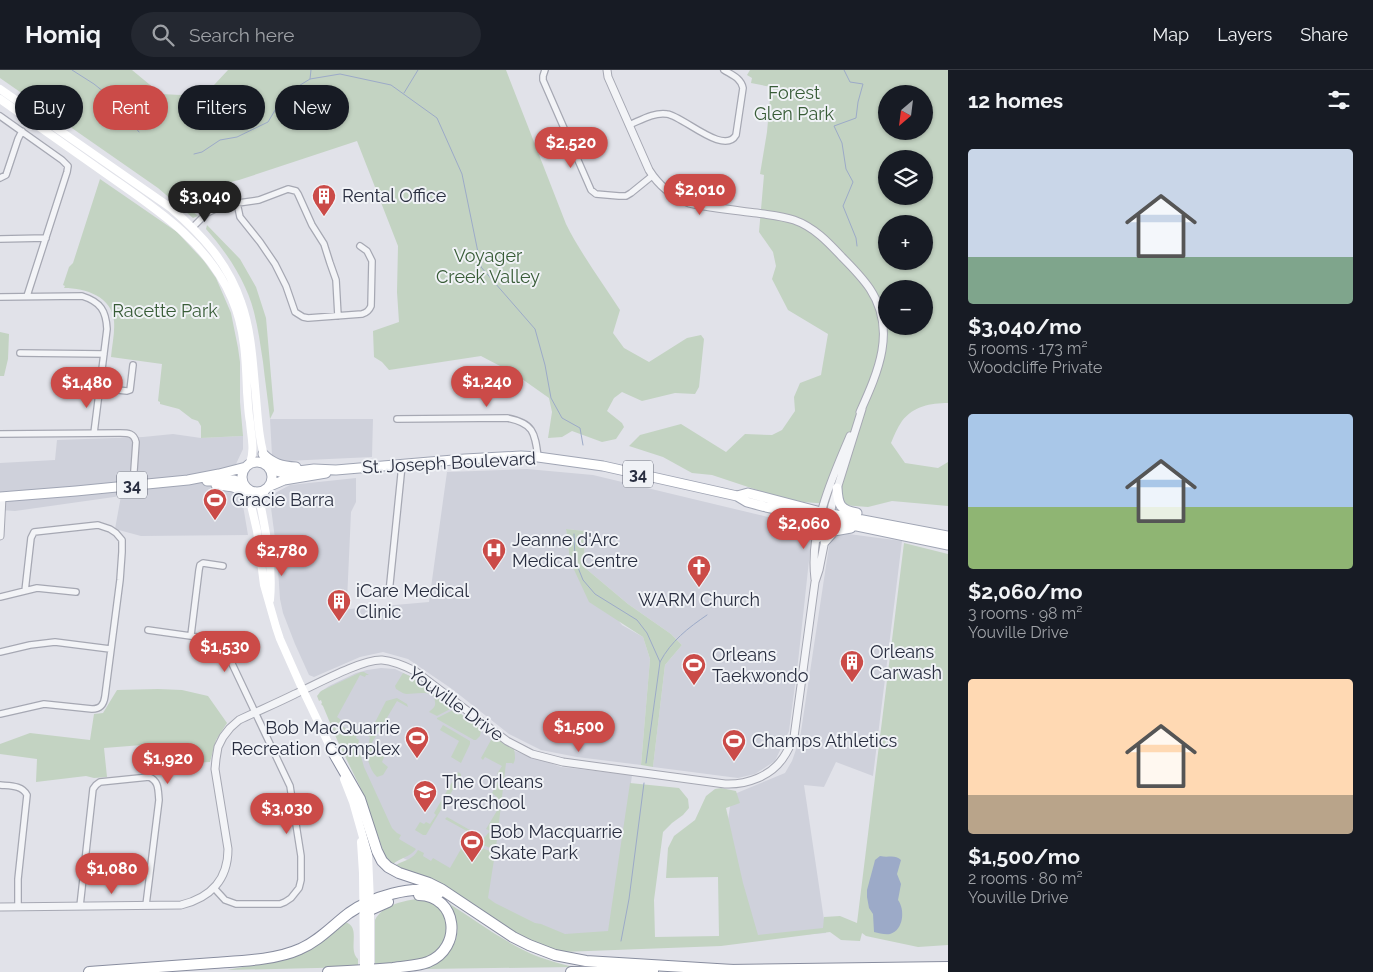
<!DOCTYPE html>
<meta charset="utf-8">
<style>
:root{--surface:#171b24;--page:#242831;--text:#f1f3f6;--muted:#9ea1a6;--line:#363941;--accent:#cb4b48}
body{margin:0;font-family:Raleway,sans-serif;background:var(--page);color:var(--text);height:100vh;display:flex;flex-direction:column;font-size:19px;white-space:nowrap}
*{box-sizing:border-box;margin:0}
p{font-size:16px;color:var(--muted)}
.icon{flex:none;width:28px;height:28px;fill:none;stroke:currentColor;stroke-width:2;stroke-linecap:round;stroke-linejoin:round}
.map{position:relative;flex:1;overflow:hidden}
.drawer{display:flex;flex-direction:column;background:var(--surface);width:425px}
.drawer>*{flex:none}
.hud{position:absolute;left:15px;top:15px;width:475px;height:45px;display:flex;gap:10px}
.needle{width:32px;rotate:208deg}
.fabs{position:absolute;left:878px;top:15px;display:grid;gap:10px}
.fabs a{display:grid;place-items:center;width:55px;height:55px;border-radius:50%;background:var(--surface);box-shadow:0 1px 4px #0004;font-size:25px}
.price{position:absolute;translate:-50% -42px;padding:0 11px;border-radius:18px;background:var(--accent);color:#fff;font-size:16px;line-height:32px;filter:drop-shadow(0 1px 2px #0008)}
.price::after{content:'';position:absolute;left:50%;top:30px;width:15px;height:11px;margin-left:-8px;background:inherit;clip-path:polygon(0 0,100% 0,50% 100%)}
.price.selected{background:#222;color:#fff}
ul{padding:0;list-style:none}
li{display:grid;align-content:center;gap:10px;height:265px;padding:0 20px}
li span{display:grid;place-items:center;height:155px;border-radius:5px;color:#555}
li>.icon{margin-inline-start:auto}
span .icon{width:90px;height:90px;fill:#fffc;stroke-width:1}
li b{font-size:21px}
h2{display:flex;justify-content:space-between;align-items:center;height:60px;padding:0 20px;font-size:21px}
.tag{padding:0 18px;border-radius:22px;background:var(--surface);box-shadow:0 1px 4px #0004;font-size:18px;line-height:45px}
.tag.selected{background:var(--accent);color:#fff}
header{display:flex;align-items:center;gap:30px;box-sizing:border-box;height:70px;padding:0 25px;background:var(--surface);border-bottom:1px solid var(--line)}
header strong{font-size:24px}
nav{display:flex;gap:28px;margin-inline-start:auto;font-size:18px}
.search{width:350px;height:45px;background:var(--page);display:flex;align-items:center;gap:12px;box-sizing:border-box;padding:0 18px;border-radius:28px;color:var(--muted);font-size:19px}
main{display:flex;flex:1;min-height:0}
.map>svg:first-child{display:block}
.built{fill:#cfd1db}
.green{fill:#c3d3c2;fill-rule:evenodd}
.water{fill:#9caac8}
.lines{fill:none;stroke-linecap:round;stroke-linejoin:round}
.stream{stroke:#9caac8;stroke-width:1}
.minor-casing{stroke:#a6a8b3;stroke-width:8}
.tertiary-casing{stroke:#a6a8b3;stroke-width:9}
.primary-casing{stroke:#a0a5b4;stroke-width:11}
.motorway-casing{stroke:#888d9f;stroke-width:12}
.minor{stroke:#f3f4f7;stroke-width:5.5}
.tertiary{stroke:#f3f4f7;stroke-width:7}
.secondary{stroke:#fff;stroke-width:8}
.primary{stroke:#fff;stroke-width:9}
.motorway{stroke:#fff;stroke-width:10}
.secondary-bridge{stroke:#fff;stroke-width:8}
.labels{text-anchor:middle;stroke-width:4;stroke-linejoin:round;paint-order:stroke}
.shield{fill:#f0f2f6;stroke:#656977;stroke-width:1}
.shield-label{font-size:16px;font-weight:bold;fill:#292e40}
.park-label{font-size:18px;fill:#385c37;stroke:#f0f2f6}
.poi-label{font-size:18px;fill:#292e40;stroke:#f0f2f6;text-anchor:start}
.street-label{font-size:18px;fill:#292e40;stroke:#f0f2f6}
</style>
<header>
<strong>Homiq</strong>
<div class="search"><svg class="icon" aria-label="search" viewBox="0 0 24 24"><circle cx="10" cy="10" r="6"/><path d="M15 15l6 6"/></svg>Search here</div>
<nav><a>Map</a><a>Layers</a><a>Share</a></nav>
</header>
<main>
<div class="map">
<svg width="948" height="902" viewBox="0 0 948 902">
<rect width="100%" height="100%" fill="#e1e2e9"/>
<!-- built -->
<path class="built" d="M270,349H373L372,387L286,391L277,390L272,385Z
M173,364L201,368L243,366V379L236,394L248,465L141,466L115,459L121,426L15,441L0,440V393L55,390L57,370L143,367Z
M527,399L593,405L768,447L790,454L807,462L811,472L798,592L789,661L775,691L755,704L738,708L653,697L665,595L682,575L671,564L628,534L584,497L585,461L566,459L570,491L622,555L643,567L650,589L641,695L577,687L541,680L509,664L452,619L408,589L383,582L360,587L314,607L309,605L295,574L283,543L280,529L277,484L270,430L275,423L290,415L356,408V432L351,442L347,531L349,539L429,532L447,402Z
M841,463L902,471L873,706L836,692L824,717L804,715L826,863L757,868L726,762L732,725L785,703L792,691L800,668L829,476L832,466Z
M381,598L395,599L412,607L490,667L509,679L561,697L632,705L611,866H562L537,857L442,806L390,782L319,623L329,616L356,603L367,600Z"/>
<!-- green -->
<path class="green" d="M0,0H132L161,24L200,26L214,15L228,0H506L566,154C581,184 602,212 620,240L613,263L624,278L649,292L687,268L701,265L704,269L699,317L695,324L675,323L642,331L622,322L614,328L607,341L622,353L624,357L616,369L602,372L572,361L562,367L548,368L552,342L549,328L515,304L481,286L389,300L382,292L374,287L373,261L399,252L397,222L398,176L357,71L239,110L201,119L180,123L184,134L198,146L193,148L158,118L0,8Z
M750,0H948V333C930,333 914,336 902,351C897,358 894,366 891,373L905,393L938,398L948,392V436L892,431L868,437L803,432L772,425L712,405L692,403L663,387L629,376L640,365L681,354L726,382L745,364L772,365L782,360L795,341L794,327L800,313L821,305L828,264L788,240L772,209L776,196L773,182L759,162L764,105L760,104L767,62L771,17L751,13L752,8L747,5ZM886,24H924V61H886ZM886,89H924V126H886ZM886,154H924V191H886ZM886,219H924V256H886Z
M100,109L177,162L204,191L216,208L231,243L238,278L240,292V332L243,366L201,368V356L198,351L192,349L179,339L160,334V332L158,331L162,294L111,287C112,275 115,263 114,251C112,227 86,218 64,218L65,216L63,215L69,197L73,193Z
M207,155L240,189L256,217L266,248L274,341L270,349C268,330 265,311 263,292C259,266 256,240 245,217C235,195 221,176 206,159Z
M0,262L9,264L8,289L4,306H0Z
M566,459L585,461L584,497L628,534L671,564L682,575L665,595L653,697L641,695L650,589L643,567L589,532L570,491Z
M904,473L948,484V875L918,877L866,866L862,863L860,871L841,870L830,862L721,876L562,882L528,871L396,795C404,790 413,790 418,780L424,783L423,786L431,791L433,788L450,798L465,772L490,781V778L481,774L483,770L445,749L447,747L484,768L490,761L486,759L498,739L494,737L498,728L492,723L501,706L497,704L502,696L485,687L483,690L481,688L491,670L492,669L496,671L498,669L514,679C515,684 516,690 513,694L512,693H506L496,777L488,828L495,833L535,853L541,854L565,864L608,861L630,713L679,718L688,729L689,738L683,745L672,753L663,762L654,830L655,867L719,866L718,807L666,808L668,778L674,766L695,750L706,726L715,719L721,718L736,721L740,733L726,738L743,813L758,865L823,858L824,847L840,846L857,853Z
M361,602H364L369,605H366L365,607L360,605L337,647L341,650L339,654L357,665L356,668L359,670L358,675H355V677L358,678V683L361,686L364,697L392,758L397,763L401,765L399,769L416,779C410,787 400,788 393,794L385,786L363,723L338,672L323,636L321,634L322,633L321,630L319,631L317,626L321,621Z
M403,603L412,607L452,638L437,646L429,642C432,639 436,637 435,632C435,619 415,624 407,624C403,624 400,621 396,619L395,616Z
M158,619L182,620L208,626L227,653L216,670L210,692L158,695L155,674L104,678L107,707L94,708L86,706L36,712L37,689L0,684V674L30,663L90,670L94,644L103,643L117,620Z
M397,628L407,634L408,637L397,631L370,676L385,685L382,692L388,697L383,705L377,707C369,699 367,688 366,677H368L370,667L368,666L386,631Z
M455,639L481,660L480,666L476,670H474L437,649V648Z
M443,655L470,671V674L461,693L451,687L459,671L440,660Z
M458,702L461,704V706L426,765H423L415,760L420,752L424,754L426,752L430,754L436,745L434,743Z
M416,829H424L432,832L443,841L448,859L444,875L425,891L375,895V850C382,836 402,831 416,829Z
M448,833C477,851 506,874 539,887C550,891 562,894 573,897L425,899C443,892 460,876 457,855C455,847 451,840 448,833Z
M345,852C362,857 347,879 358,889V897L227,900L280,890Z"/>
<!-- water -->
<path class="water" d="M880,786C889,788 895,784 901,790L897,804L901,814L898,830C905,839 904,860 890,864C885,865 879,863 874,862L873,844L869,838L867,827V820L874,794L875,790Z"/>
<g class="lines">
<!-- stream -->
<path class="stream" d="M72,0L94,14L109,26L139,62
M844,0L850,12L863,14L858,32L856,48L834,56L842,73L846,99L853,112L843,136L856,168L857,176
M310,9L311,0
M404,23L418,0
M194,84L202,82L220,70L237,67L268,52L284,25L310,9L340,4L391,15L437,48L462,104L481,197L535,259L545,295L551,328L562,348L580,358L583,375
M574,464L575,490L583,510L595,524L637,550L647,563L660,592L646,693
M660,592C671,571 688,558 707,545
M621,871L629,829L644,713"/>
<!-- minor casing -->
<g class="minor-casing">
<path id="minor" d="M545,0L543,6V10L591,120L596,124L619,126H626L631,123L652,106
M0,46L62,90L68,96L67,102L27,226
M629,55C641,50 654,42 667,44C683,46 724,86 736,65L743,18C741,8 732,5 724,0
M0,108L6,105L18,69L22,61
M237,133L240,147L260,172L275,194L286,216L295,242L303,247L308,248L362,244C366,243 369,241 371,236L372,191L367,181L360,176
M193,157L207,143L224,135L259,130L288,119L296,121L298,124L312,155L324,174L330,193L336,210L338,246
M0,169L46,168
M0,227L82,226C101,232 106,241 107,259L94,363
M20,283L104,284
M99,318L127,321L130,320L133,295
M397,349L507,348C533,353 535,362 538,387
M0,364L120,363C128,363 134,363 136,372L133,415
M389,523L402,395
M0,527L37,518L76,522
M148,560L212,569L222,576L226,581L290,716L301,786V810L299,818L291,828L285,832L280,834H236L225,830L214,818
M191,565L199,500L200,495L203,493L223,496
M0,582L30,575L55,572L110,579
M0,644L44,634L92,639C101,639 104,634 105,626L120,510L122,482V470L116,463L110,459L98,455L34,462L31,468L25,521
M0,715C10,716 22,715 27,725L18,809V837
M80,836L93,719L96,715L100,712L149,707C159,711 158,720 159,730L146,835"/>
</g>
<!-- tertiary casing -->
<g class="tertiary-casing">
<path id="tertiary" d="M607,0L608,7L649,100C659,116 671,126 689,133C711,138 734,140 757,143C769,145 782,146 794,150C814,157 828,172 842,187C852,197 862,207 870,219C897,260 878,302 860,342
M0,466L2,427
M815,509C809,460 831,410 850,366
M0,837L181,835C210,828 228,810 228,779L215,699L216,689L218,677L223,667L230,658L239,650C258,641 277,633 295,624C315,615 362,589 382,590C393,591 405,596 415,601L507,671L532,684L563,692L725,714C747,715 771,706 783,688C788,681 791,674 794,667L815,512L819,500L832,435L862,339"/>
</g>
<!-- primary casing -->
<g class="primary-casing">
<path id="primary" d="M263,384C273,394 282,396 296,397
M242 407a15 15 0 1 1 30 0a15 15 0 1 1-30 0Z
M270,399L283,403L314,399L336,400L465,389L521,386L538,387L603,396L737,426L747,432L766,437L948,475
M207,411L234,410L243,413
M216,415C230,416 243,417 250,429
M270,416L284,410L326,403
M837,418C838,435 840,440 857,443
M737,426L748,423L821,442L948,466
M0,427L76,421L188,410L219,404L246,397
M796,449C808,452 814,455 817,468
M825,471L834,461L851,458"/>
</g>
<!-- motorway casing -->
<g class="motorway-casing">
<path id="motorway" d="M333,682L360,729L377,781L382,791L388,797L399,803L429,813L441,819L513,867L529,875L555,885L586,891L733,900
M370,840L388,832
M727,900L948,897
M89,902C131,899 173,896 214,893C241,891 276,890 300,879C319,871 333,855 349,843C370,828 414,813 439,823
M328,902C350,901 371,900 393,898C405,896 417,896 428,892C463,878 458,826 419,825
M571,902L653,901"/>
</g>
<!-- minor -->
<use href="#minor" class="minor"/>
<!-- tertiary -->
<use href="#tertiary" class="tertiary"/>
<!-- secondary -->
<path class="secondary" d="M0,19L171,138C202,165 228,193 241,232C252,262 253,296 256,327C258,350 259,373 267,395
M0,29C34,53 68,77 102,101C153,137 207,170 232,229C245,259 246,291 247,322C248,332 248,343 250,352C251,367 255,379 250,393
M247,418L257,461L264,515L276,557L280,569L300,614L335,687
M265,420L261,431V437C267,468 273,498 270,530
M344,709L353,732L368,785L370,832V891
M361,772L363,803L364,891"/>
<!-- primary -->
<use href="#primary" class="primary"/>
<!-- motorway -->
<use href="#motorway" class="motorway"/>
<!-- secondary-bridge -->
<path class="secondary-bridge" d="M364,891V902
M370,891V902"/>
</g>
<!-- icons -->
<defs>
<g id="building-pin" transform="scale(1.25)"><path d="M0 17L-7.5 6A9.5 9.5 0 1 1 7.5 6Z" fill="#cb4b48" stroke="#f0f2f6"/><path d="M-4-6H4V6H1V3H-1V6H-4ZM-2.5-4.3h1.7v1.8h-1.7ZM.8-4.3h1.7v1.8H.8ZM-2.5-1h1.7V.8h-1.7ZM.8-1h1.7V.8H.8Z" fill="#fff"/></g>
<g id="stadium-pin" transform="scale(1.25)"><path d="M0 17L-7.5 6A9.5 9.5 0 1 1 7.5 6Z" fill="#cb4b48" stroke="#f0f2f6"/><path d="M0-5a6.5 5 0 1 0 0 10a6.5 5 0 1 0 0-10ZM-3.5-1.8h7v3.6h-7Z" fill="#fff"/></g>
<g id="hospital-pin" transform="scale(1.25)"><path d="M0 17L-7.5 6A9.5 9.5 0 1 1 7.5 6Z" fill="#cb4b48" stroke="#f0f2f6"/><path d="M-5-5h3v3.5h4V-5h3V5h-3V1.5h-4V5h-3Z" fill="#fff"/></g>
<g id="church-pin" transform="scale(1.25)"><path d="M0 17L-7.5 6A9.5 9.5 0 1 1 7.5 6Z" fill="#cb4b48" stroke="#f0f2f6"/><path d="M-1.2-6h2.4v3.5h3.3v2.4h-3.3V6h-2.4V-.1h-3.3v-2.4h3.3Z" fill="#fff"/></g>
<g id="school-pin" transform="scale(1.25)"><path d="M0 17L-7.5 6A9.5 9.5 0 1 1 7.5 6Z" fill="#cb4b48" stroke="#f0f2f6"/><path d="M0-5L7-2L0 1L-7-2ZM-4 1L0 2.5L4 1V4Q0 6-4 4Z" fill="#fff"/></g>
</defs>
<g fill-rule="evenodd">
<use href="#building-pin" x="324" y="126"/>
<use href="#stadium-pin" x="215" y="430"/>
<use href="#hospital-pin" x="494" y="480"/>
<use href="#church-pin" x="699" y="497"/>
<use href="#building-pin" x="339" y="531"/>
<use href="#building-pin" x="852" y="592"/>
<use href="#stadium-pin" x="694" y="595"/>
<use href="#stadium-pin" x="417" y="668"/>
<use href="#stadium-pin" x="734" y="671"/>
<use href="#school-pin" x="425" y="722"/>
<use href="#stadium-pin" x="472" y="772"/>
</g>
<g class="labels">
<!-- shield labels -->
<g class="shield">
<rect x="623" y="390.5" width="30" height="27" rx="4"/>
<rect x="117" y="401.5" width="30" height="27" rx="4"/>
</g>
<g class="shield-label">
<text x="638" y="410">34</text>
<text x="132" y="421">34</text>
</g>
<!-- park labels -->
<g class="park-label">
<text x="794" y="29">Forest<tspan x="794" dy="21">Glen Park</tspan></text>
<text x="488" y="192">Voyager<tspan x="488" dy="21">Creek Valley</tspan></text>
<text x="165" y="247">Racette Park</text>
</g>
<!-- poi labels -->
<g class="poi-label">
<text x="342" y="132">Rental Office</text>
<text x="232" y="436">Gracie Barra</text>
<text x="512" y="476">Jeanne d'Arc<tspan x="512" dy="21">Medical Centre</tspan></text>
<text x="356" y="527">iCare Medical<tspan x="356" dy="21">Clinic</tspan></text>
<text x="699" y="536" text-anchor="middle">WARM Church</text>
<text x="870" y="588">Orleans<tspan x="870" dy="21">Carwash</tspan></text>
<text x="712" y="591">Orleans<tspan x="712" dy="21">Taekwondo</tspan></text>
<text x="400" y="664" text-anchor="end">Bob MacQuarrie<tspan x="400" dy="21">Recreation Complex</tspan></text>
<text x="752" y="677">Champs Athletics</text>
<text x="442" y="718">The Orleans<tspan x="442" dy="21">Preschool</tspan></text>
<text x="490" y="768">Bob Macquarrie<tspan x="490" dy="21">Skate Park</tspan></text>
</g>
<!-- street labels -->
<g class="street-label">
<text transform="translate(449 393) rotate(-3)" y="6">St. Joseph Boulevard</text>
<text transform="translate(456 634) rotate(36)" y="6">Youville Drive</text>
</g>
</g>
</svg>
<div class="fabs">
<a><svg class="needle" viewBox="-14 -14 28 28"><path d="M0-13l5 13h-10z" fill="#e53935"/><path d="M0 13l5-13h-10z" fill="#9ea1a6"/></svg></a>
<a><svg class="icon" aria-label="layers" viewBox="0 0 24 24"><path d="M12 4l9 5-9 5-9-5zM3 14l9 5 9-5"/></svg></a>
<a>+</a>
<a>−</a>
</div>
<b class="price" style="left:571px;top:99px">$2,520</b>
<b class="price" style="left:700px;top:146px">$2,010</b>
<b class="price selected" style="left:205px;top:153px">$3,040</b>
<b class="price" style="left:487px;top:338px">$1,240</b>
<b class="price" style="left:87px;top:339px">$1,480</b>
<b class="price" style="left:804px;top:480px">$2,060</b>
<b class="price" style="left:282px;top:507px">$2,780</b>
<b class="price" style="left:225px;top:603px">$1,530</b>
<b class="price" style="left:579px;top:683px">$1,500</b>
<b class="price" style="left:168px;top:715px">$1,920</b>
<b class="price" style="left:287px;top:765px">$3,030</b>
<b class="price" style="left:112px;top:825px">$1,080</b>
<div class="hud">
<a class="tag">Buy</a>
<a class="tag selected">Rent</a>
<a class="tag">Filters</a>
<a class="tag">New</a>
</div>
</div>
<section class="drawer">
<h2>12 homes<svg class="icon" aria-label="filters" viewBox="0 0 24 24"><path d="M4 7h16M4 17h16"/><circle cx="9" cy="7" r="2"/><circle cx="15" cy="17" r="2"/></svg></h2>
<ul>
<li><span style="background:linear-gradient(#c9d6e8 70%,#7fa58c 0)"><svg class="icon" aria-label="home" viewBox="0 0 24 24"><path d="M3 11l9-7 9 7M6 9v11h12V9"/></svg></span><div><b>$3,040/mo</b><p>5 rooms · 173 m²</p><p>Woodcliffe Private</p></div></li>
<li><span style="background:linear-gradient(#a9c7e8 60%,#8fb573 0)"><svg class="icon" aria-label="home" viewBox="0 0 24 24"><path d="M3 11l9-7 9 7M6 9v11h12V9"/></svg></span><div><b>$2,060/mo</b><p>3 rooms · 98 m²</p><p>Youville Drive</p></div></li>
<li><span style="background:linear-gradient(#ffd9b3 75%,#b9a48a 0)"><svg class="icon" aria-label="home" viewBox="0 0 24 24"><path d="M3 11l9-7 9 7M6 9v11h12V9"/></svg></span><div><b>$1,500/mo</b><p>2 rooms · 80 m²</p><p>Youville Drive</p></div></li>
</ul>
</section>
</main>
